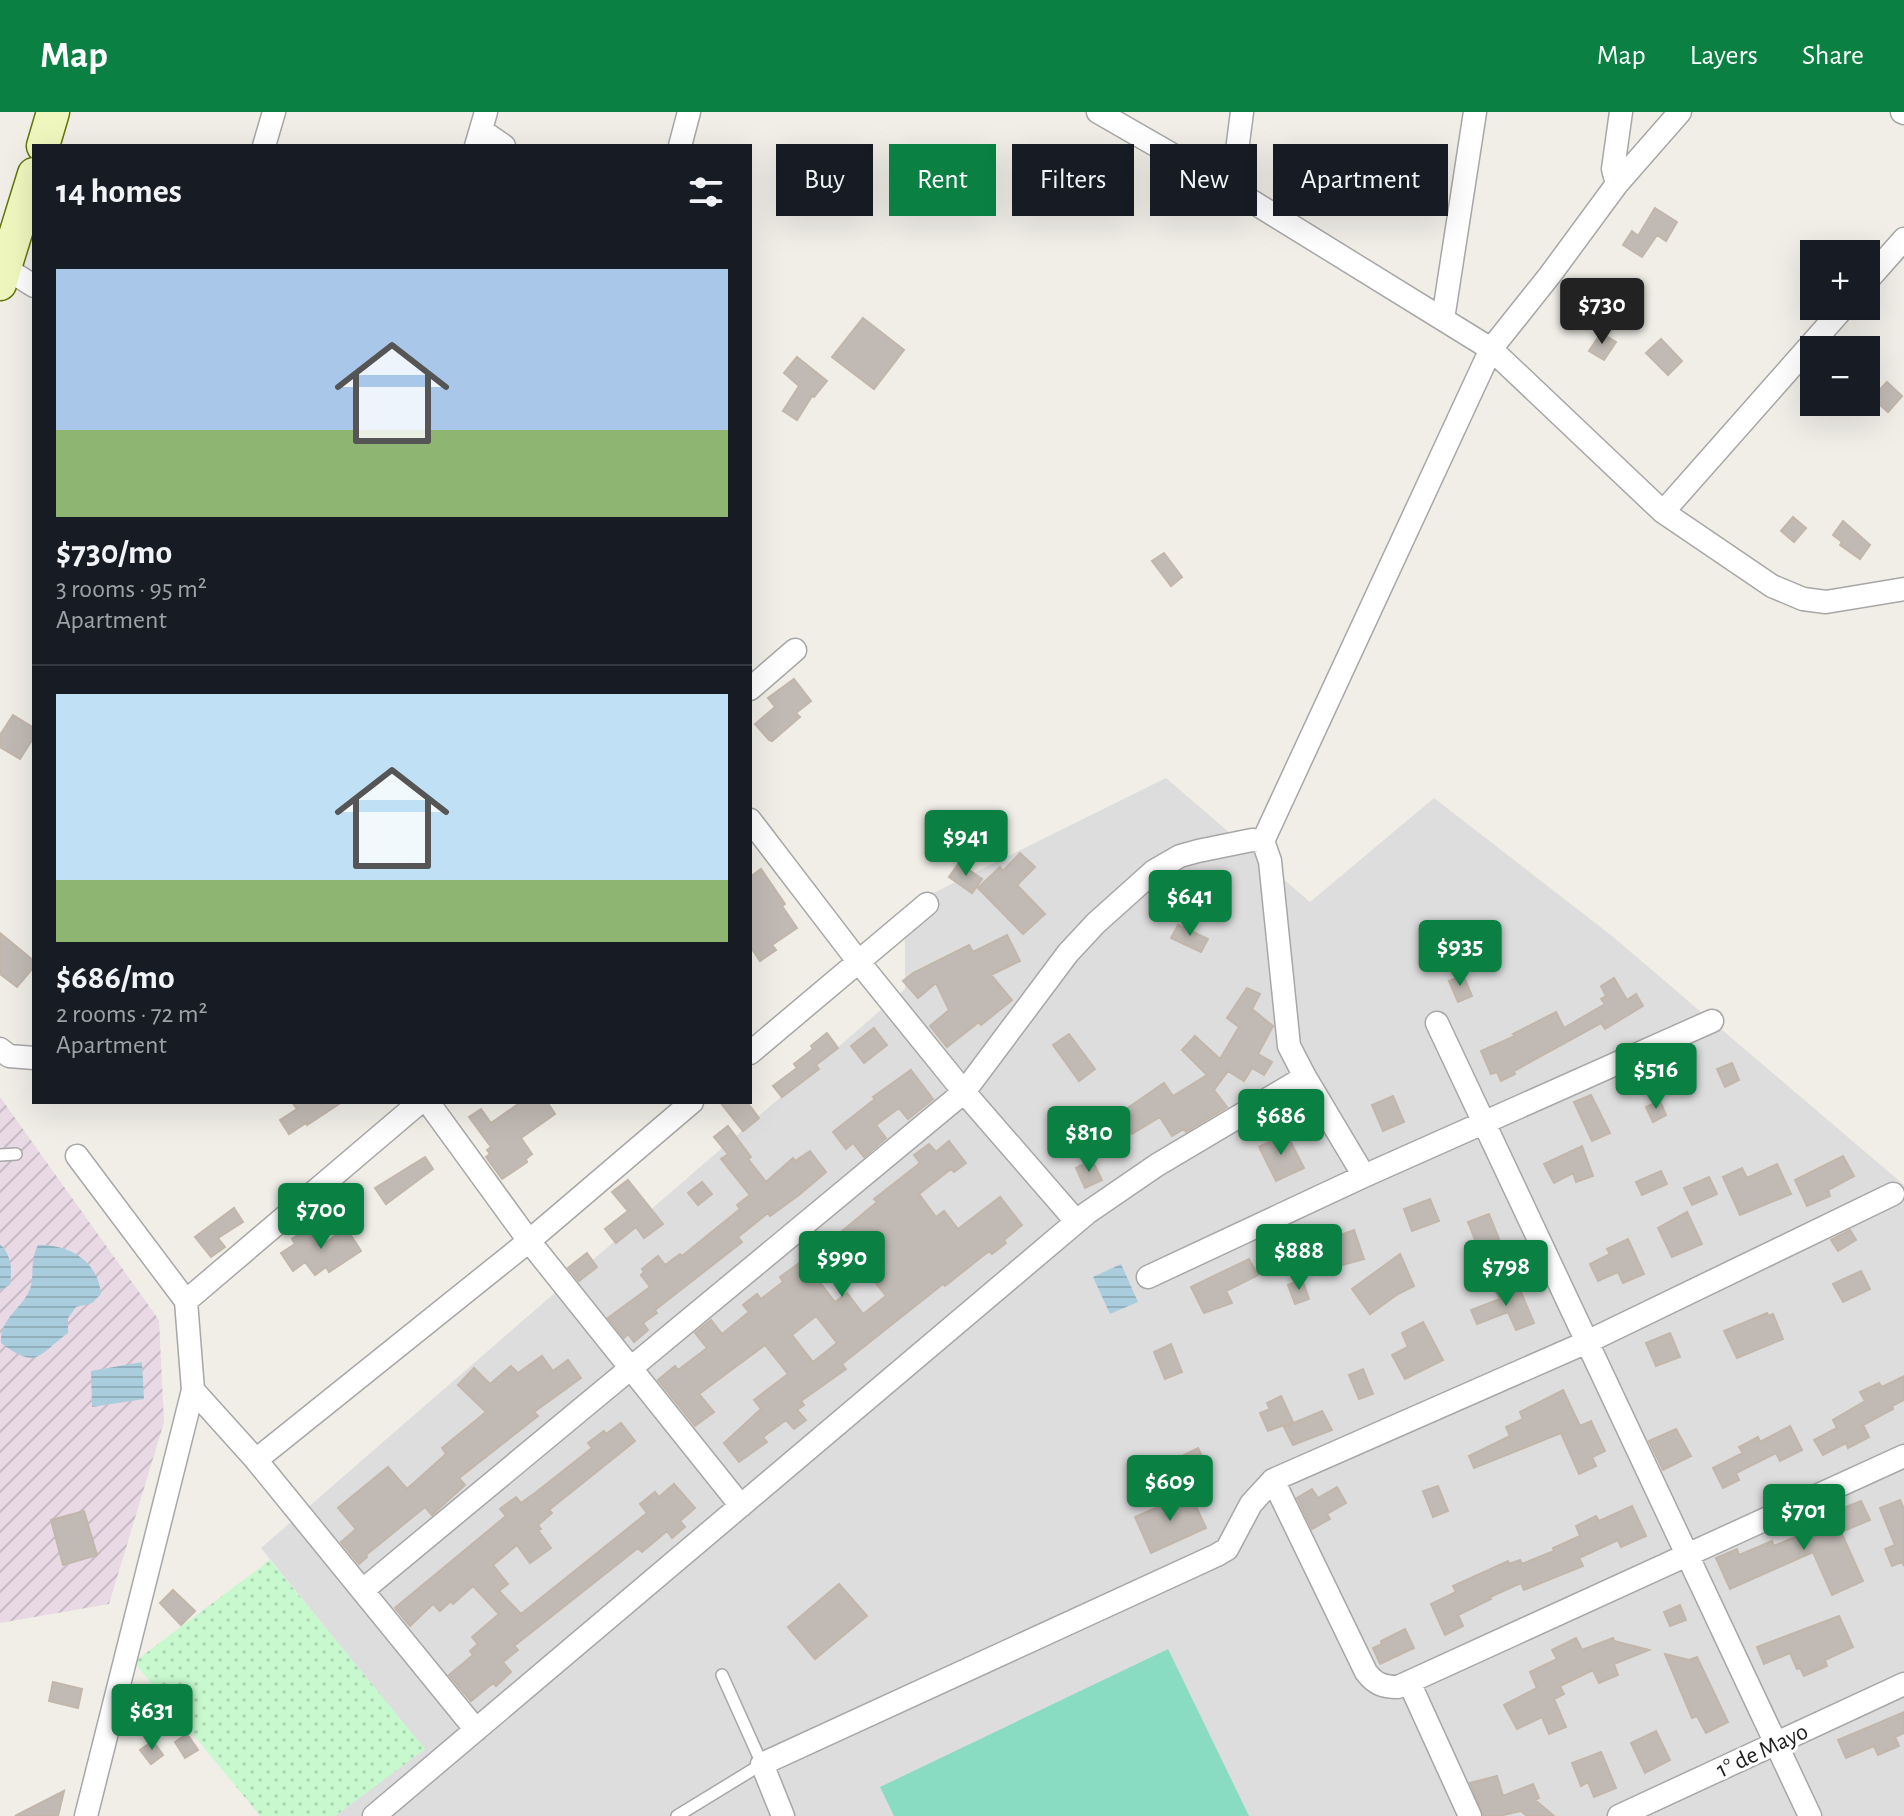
<!DOCTYPE html>
<meta charset="utf-8">
<style>
:root{--surface:#171b24;--page:#242831;--text:#f1f3f6;--muted:#9ea1a6;--line:#363941;--accent:#0b8043}
body{margin:0;font-family:"Alegreya Sans",sans-serif;background:var(--page);color:var(--text);height:100vh;display:flex;flex-direction:column;font-size:30px;white-space:nowrap}
*{box-sizing:border-box;margin:0}
p{font-size:26px;color:var(--muted)}
.icon{flex:none;width:44px;height:44px;fill:none;stroke:currentColor;stroke-width:2;stroke-linecap:round;stroke-linejoin:round}
.map{position:relative;flex:1;overflow:hidden}
.details{position:absolute;left:32px;top:32px;width:720px;height:960px;display:flex;flex-direction:column;background:var(--surface);border-radius:0px;box-shadow:0 8px 32px #0002}
.details>*{flex:none}
.hud{position:absolute;left:776px;top:32px;width:760px;height:72px;display:flex;gap:16px}
.fabs{position:absolute;left:1800px;top:128px;display:grid;gap:16px}
.fabs a{display:grid;place-items:center;width:80px;height:80px;border-radius:0px;background:var(--surface);box-shadow:0 8px 32px #0002;font-size:40px}
.price{position:absolute;translate:-50% -68px;padding:0 18px;border-radius:8px;background:var(--accent);color:#fff;font-size:26px;line-height:52px;filter:drop-shadow(0 2px 4px #0008)}
.price::after{content:'';position:absolute;left:50%;top:48px;width:24px;height:18px;margin-left:-12px;background:inherit;clip-path:polygon(0 0,100% 0,50% 100%)}
.price.selected{background:#222;color:#fff}
ul{padding:0;list-style:none}
li{display:grid;align-content:center;gap:16px;height:424px;padding:0 24px}
li+li{border-top:2px solid var(--line)}
li span{display:grid;place-items:center;height:248px;border-radius:0px;color:#555}
li>.icon{margin-inline-start:auto}
span .icon{width:144px;height:144px;fill:#fffc;stroke-width:1}
li b{font-size:34px}
h2{display:flex;justify-content:space-between;align-items:center;height:96px;padding:0 24px;font-size:34px}
.chip{padding:0 28px;border-radius:0px;background:var(--surface);box-shadow:0 8px 32px #0002;font-size:28px;line-height:72px}
.chip.selected{background:var(--accent);color:#fff}
header{display:flex;align-items:center;gap:48px;box-sizing:border-box;height:112px;padding:0 40px;background:var(--accent);color:#fff}
header strong{font-size:38px}
nav{display:flex;gap:44px;margin-inline-start:auto;font-size:28px}
.map>svg:first-child{display:block}
.residential{fill:#dedddd}
.industrial{fill:url(#industrial-furrows)}
.park{fill:url(#park-dots)}
.pitch{fill:#89dcc2}
.water{fill:url(#water-rules)}
.building{fill:#c1bab4;stroke:#c2b6aa;stroke-width:2;fill-rule:evenodd}
.lines{fill:none;stroke-linecap:round;stroke-linejoin:round}
.service-casing{stroke:#a7a7a7;stroke-width:14}
.minor-casing{stroke:#a7a7a7;stroke-width:25}
.secondary-casing{stroke:#627509;stroke-width:35}
.service{stroke:#fff;stroke-width:11}
.minor{stroke:#fff;stroke-width:22}
.secondary{stroke:#f0f7be;stroke-width:32}
.labels{text-anchor:middle;stroke-width:6;stroke-linejoin:round;paint-order:stroke}
.street-label{font-size:24px;fill:#202020;stroke:#fff}
</style>
<header>
<strong>Map</strong>
<nav><a>Map</a><a>Layers</a><a>Share</a></nav>
</header>
<div class="map">
<svg width="1904" height="1704" viewBox="0 0 1904 1704">
<defs>
<pattern id="industrial-furrows" width="10" height="10" patternUnits="userSpaceOnUse" patternTransform="scale(2)"><rect width="10" height="10" fill="#e9d9e5"/><path d="M-1 1l2-2M0 10L10 0M9 11l2-2" fill="none" stroke="#c8bac4"/></pattern>
<pattern id="park-dots" width="8" height="8" patternUnits="userSpaceOnUse" patternTransform="scale(2)"><rect width="8" height="8" fill="#c7f8ce"/><path d="M2 2h.1M6 6h.1" fill="none" stroke="#abd4b1" stroke-width="1.8" stroke-linecap="round"/></pattern>
<pattern id="water-rules" width="6" height="5" patternUnits="userSpaceOnUse" patternTransform="scale(2)"><rect width="6" height="5" fill="#a9cddc"/><path d="M0 2.5h6" fill="none" stroke="#91b0bc"/></pattern>
</defs>
<rect width="100%" height="100%" fill="#f0eee7"/>
<!-- residential -->
<path class="residential" d="M1166,666L1310,790L1434,686L1612,824L1904,1073V1704H335L424,1637L261,1436L905,877V795Z"/>
<!-- industrial -->
<path class="industrial" d="M0,985L159,1208L164,1310L109,1492L0,1511Z"/>
<!-- park -->
<path class="park" d="M270,1448L425,1637L335,1704H260L134,1550Z"/>
<!-- pitch -->
<path class="pitch" d="M1168,1537L1249,1704H894L880,1675Z"/>
<!-- water -->
<path class="water" d="M0,1132C12,1144 12,1157 10,1173L0,1178Z
M38,1133C69,1132 98,1149 101,1182L92,1191L76,1195L68,1206V1221C37,1244 37,1258 1,1231C0,1206 21,1198 30,1177C35,1163 29,1151 38,1133Z
M1121,1152L1138,1190L1110,1202L1093,1165Z
M142,1250L144,1287L92,1295L91,1259Z"/>
<!-- building -->
<path class="building" d="M1655,96L1677,110L1666,129L1657,123L1642,145L1623,133L1632,119L1638,124Z
M863,206L904,238L874,277L832,245Z
M1601,221L1616,230L1604,248L1589,239Z
M1661,227L1682,249L1668,263L1646,241Z
M797,245L827,269L814,285L812,284L797,308L783,299L799,274L784,261Z
M1887,270L1902,284L1888,300L1872,286Z
M1793,405L1806,416L1794,430L1781,419Z
M1843,409L1870,433L1860,447L1840,433L1842,430L1833,423Z
M1164,441L1182,465L1171,474L1152,449Z
M794,567L811,589L796,601L800,605L772,629L769,628L755,612L775,595L768,586Z
M13,603L34,616V625L20,647L0,635V623Z
M1020,741L1035,755L1017,773L1045,802L1023,822L978,776L1000,755L1003,759Z
M959,751L982,767L972,781L949,765Z
M761,757L785,792L782,794L797,816L772,833L776,838L760,849L750,834V765Z
M1178,813L1208,827L1201,840L1171,826Z
M0,821L34,849V855L17,875L0,862Z
M1007,823L1020,849L991,863L1012,888L981,913L979,910L947,935L930,914L949,898L936,871L918,886L903,869L913,861L969,833L973,840Z
M1463,863L1472,884L1458,890L1449,869Z
M1614,866L1627,888L1636,882L1643,894L1605,917L1601,911L1514,959L1515,962L1501,969L1497,960L1491,962L1481,939L1515,924L1513,922L1556,900L1564,916L1605,892L1601,887L1606,884L1601,874Z
M1247,876L1260,882L1252,897L1273,914L1258,942L1272,950L1264,963L1252,956L1244,969L1228,959L1214,978L1227,995L1186,1020L1184,1017L1172,1024L1160,1005L1132,1022L1119,1002L1164,971L1173,984L1207,963L1182,938L1195,924L1220,947L1239,915L1227,906Z
M874,916L887,933L864,951L851,934Z
M827,921L838,936L816,953L819,957L782,985L773,974L797,956L794,952L813,937L811,934Z
M1069,922L1095,957L1079,969L1053,933Z
M1732,951L1739,968L1725,975L1717,957Z
M911,958L933,987L908,1007L899,996L876,1013L886,1026L864,1045L853,1031L846,1037L833,1020L875,987L873,985Z
M1591,983L1610,1021L1592,1029L1574,990Z
M1393,984L1404,1010L1383,1019L1372,993Z
M1660,989L1666,1003L1653,1010L1646,995Z
M292,990H342L307,1013L306,1011L289,1022L280,1008L297,997Z
M521,990H547L555,1002L521,1026L532,1042L526,1047L527,1050L502,1067L486,1045L490,1042L487,1038L491,1035L469,1005L481,997L491,1011Z
M720,990H747L759,1006L743,1019Z
M728,1014L751,1045L748,1047L766,1070L793,1046L795,1049L810,1039L826,1060L799,1083L770,1104L768,1101L738,1125L742,1130L655,1198L657,1201L643,1211L648,1218L634,1230L628,1222L624,1226L608,1206L650,1175L641,1163L644,1160L642,1157L658,1144L665,1153L680,1142L682,1144L740,1097L737,1093L750,1083L721,1047L728,1042L714,1025Z
M1286,1021L1304,1056L1276,1069L1259,1035Z
M949,1029L966,1051L954,1060L951,1057L919,1082L936,1105L944,1099L958,1117L1000,1085L1022,1113L1004,1128L1006,1131L992,1142L989,1139L945,1174L943,1172L842,1252L846,1257L801,1289L804,1293L797,1298L806,1308L794,1317L786,1308L763,1325L767,1330L739,1350L724,1331L761,1297L754,1288L788,1262L765,1233L699,1282L714,1300L695,1314L658,1268L675,1254L678,1258L707,1236L695,1221L711,1208L722,1222L749,1200L743,1193L757,1182L761,1187L783,1170L780,1165L835,1125L877,1090L874,1087L920,1051L914,1043L929,1032L936,1040ZM861,1130L878,1152L867,1160L886,1184L863,1202L847,1181L835,1190L818,1168L833,1157L830,1153ZM816,1204L837,1231L813,1250L792,1223Z
M1582,1034L1593,1064L1576,1070L1573,1061L1554,1071L1544,1052Z
M1843,1044L1854,1064L1828,1078L1830,1084L1807,1094L1795,1068Z
M425,1045L433,1057L386,1092L375,1076Z
M1092,1048L1102,1068L1085,1076L1076,1056Z
M1777,1052L1791,1082L1740,1103L1723,1065L1742,1056L1747,1066Z
M1661,1059L1667,1072L1642,1083L1636,1070Z
M1709,1065L1717,1082L1692,1093L1684,1076Z
M628,1068L663,1112L644,1126L636,1115L616,1131L605,1117L628,1099L612,1080Z
M702,1070L712,1082L698,1093L688,1081Z
M1430,1087L1439,1109L1412,1119L1404,1097Z
M234,1096L243,1110L218,1126L225,1135L211,1145L195,1125Z
M1687,1100L1702,1132L1672,1145L1658,1116Z
M1489,1102L1499,1127L1478,1135L1468,1110Z
M308,1116L321,1134L346,1116L361,1139L329,1160L326,1155L315,1163L305,1150L293,1159L281,1141L295,1132L292,1127Z
M1354,1118L1364,1147L1342,1153L1332,1126Z
M1850,1118L1856,1128L1838,1139L1831,1128Z
M1628,1127L1644,1162L1623,1171L1618,1160L1598,1169L1590,1152L1610,1142L1607,1137Z
M587,1141L597,1155L579,1169L568,1156Z
M1400,1142L1414,1174L1398,1182L1370,1202L1352,1177Z
M1249,1147L1258,1163L1226,1179L1232,1191L1204,1201L1191,1175Z
M1861,1159L1870,1177L1843,1190L1833,1172Z
M1302,1167L1309,1187L1295,1192L1288,1173Z
M1517,1171L1534,1211L1516,1218L1508,1200L1477,1212L1471,1198L1500,1187L1496,1180Z
M1767,1201L1769,1204L1773,1202L1783,1227L1737,1246L1724,1219Z
M1423,1210L1443,1248L1405,1267L1392,1243L1408,1235L1402,1221Z
M1670,1221L1680,1245L1656,1254L1646,1231Z
M1171,1232L1182,1260L1165,1267L1154,1240Z
M542,1244L553,1259L568,1248L581,1266L534,1300L538,1304L459,1366L465,1373L432,1403L425,1395L366,1443L367,1445L359,1452L341,1430L356,1417L338,1396L388,1355L407,1377L446,1342L442,1336L486,1300L458,1273L474,1256L490,1272L511,1254L518,1261Z
M1363,1257L1373,1282L1359,1287L1349,1263Z
M1904,1264V1288L1892,1294L1893,1297L1863,1313L1869,1325L1848,1336L1846,1331L1823,1343L1814,1328L1837,1316L1833,1308L1865,1289L1860,1280L1879,1271L1882,1275Z
M1563,1278L1580,1314L1591,1309L1605,1339L1592,1345L1596,1354L1579,1362L1561,1321L1474,1356L1469,1344L1510,1324L1506,1315L1523,1307L1520,1300Z
M1281,1284L1293,1310L1268,1319L1260,1301L1270,1297L1267,1291Z
M1322,1299L1332,1318L1293,1333L1284,1315Z
M621,1311L635,1329L549,1398L552,1401L538,1413L541,1417L538,1418L551,1436L530,1451L517,1433L493,1453L508,1472L499,1479L521,1502L647,1401L640,1392L655,1380L659,1385L674,1372L695,1396L680,1409L685,1415L672,1426L667,1419L642,1440L638,1436L547,1508L514,1534L518,1538L503,1550L511,1560L496,1574L493,1571L471,1589L449,1563L473,1543L470,1539L478,1532L472,1525L499,1502L473,1474L453,1492L451,1489L440,1499L433,1492L410,1514L395,1496L506,1404L500,1397L516,1385L521,1391L535,1381L592,1336L588,1331L604,1319L606,1322Z
M1790,1314L1802,1338L1780,1349L1776,1341L1736,1361L1739,1368L1723,1376L1713,1356L1743,1341L1739,1335L1758,1325L1760,1330Z
M1676,1317L1691,1344L1663,1358L1649,1329Z
M1198,1336L1205,1350L1185,1361L1178,1346Z
M1438,1374L1448,1399L1433,1405L1423,1379Z
M1337,1375L1346,1391L1327,1402L1330,1407L1312,1417L1297,1386L1312,1377L1318,1386Z
M1190,1381L1206,1416L1151,1441L1135,1405Z
M1900,1388L1904,1397V1454L1902,1450L1892,1454L1885,1437L1895,1433L1880,1396Z
M1861,1389L1870,1408L1841,1420L1863,1469L1832,1483L1813,1440L1730,1477L1716,1446L1737,1437L1739,1443L1772,1429L1774,1434L1820,1414L1814,1400L1830,1393L1833,1400Z
M1632,1394L1646,1424L1621,1435L1618,1428L1579,1446L1583,1454L1524,1478L1521,1471L1490,1485L1491,1487L1458,1503L1463,1514L1445,1523L1431,1492L1456,1480L1453,1474L1508,1449L1509,1452L1520,1448L1522,1452L1554,1439L1553,1436L1580,1424L1576,1414L1596,1404L1599,1409Z
M84,1399L97,1443L63,1453L51,1408Z
M839,1472L867,1504L815,1547L788,1515Z
M173,1478L195,1499L181,1513L160,1491Z
M1680,1493L1686,1508L1670,1514L1664,1500Z
M1839,1504L1853,1535L1825,1548L1827,1554L1804,1564L1800,1556L1797,1557L1790,1541L1764,1552L1757,1535Z
M1405,1517L1414,1536L1380,1552L1373,1536L1382,1532L1381,1529Z
M1576,1526L1582,1538L1613,1526L1614,1529L1649,1538L1614,1552L1618,1563L1599,1571L1593,1558L1560,1574L1564,1582L1554,1587L1566,1615L1549,1622L1542,1605L1517,1617L1504,1593L1537,1576L1530,1560L1557,1547L1552,1538Z
M1665,1542L1689,1548L1697,1545L1728,1610L1706,1621L1697,1604L1692,1606Z
M53,1570L82,1577L78,1596L49,1589Z
M1904,1600V1621L1895,1625L1899,1634L1878,1643L1874,1634L1846,1646L1838,1628Z
M1656,1619L1670,1648L1645,1661L1631,1631Z
M187,1622L198,1638L185,1646L175,1630Z
M153,1629L163,1643L151,1652L140,1638Z
M1601,1640L1616,1676L1594,1685L1588,1670L1581,1674L1572,1651Z
M1497,1664L1503,1684L1533,1672L1539,1686L1535,1688L1554,1704H1527L1521,1699L1499,1704H1484L1470,1671Z
M64,1679L58,1704H15Z"/>
<g class="lines">
<!-- service casing -->
<g class="service-casing">
<path id="service" d="M0,1043L16,1042
M677,1704L762,1652L722,1563"/>
</g>
<!-- minor casing -->
<g class="minor-casing">
<path id="minor" d="M1098,0L1232,77L1491,237L1663,400L1772,474L1803,487L1826,490L1904,477
M1902,0L1904,1
M481,18L504,34
M264,34L274,0
M476,34L486,0
M680,34L689,0
M1617,72L1613,57L1621,0
M1232,77L1242,0
M5,156L34,174
M1866,170L1904,127
M1443,207L1475,0
M1663,400L1845,194
M750,577L795,538
M750,708L858,849L964,980L1076,1109
M1263,729L1491,237L1550,163L1617,72L1680,0
M1437,911L1810,1704
M0,937L9,944L34,946
M750,941L927,792
M428,990L529,1129L741,1394
M77,1044L186,1189
M1148,1165L1364,1064L1712,909
M193,1278L256,1348L476,1618
M256,1348L529,1129L692,990
M1273,1368L1366,1560C1375,1572 1383,1575 1398,1575L1904,1344
M363,1478L964,980L1068,841L1096,811L1154,759L1180,744L1198,739L1252,728L1263,729L1270,749L1289,934L1305,965L1364,1064
M1409,1570L1470,1704
M86,1704L193,1278L186,1189L420,990
M374,1704L1087,1101L1157,1053L1305,965
M783,1704L762,1652L1217,1443L1227,1437L1251,1392L1273,1368L1587,1230L1893,1082
M1619,1704L1904,1572"/>
</g>
<!-- secondary casing -->
<g class="secondary-casing">
<path id="secondary" d="M43,34L53,0
M0,172L34,62"/>
</g>
<!-- service -->
<use href="#service" class="service"/>
<!-- minor -->
<use href="#minor" class="minor"/>
<!-- secondary -->
<use href="#secondary" class="secondary"/>
</g>
<g class="labels">
<!-- street labels -->
<g class="street-label">
<text transform="translate(1762 1638) rotate(-25)" y="8">1° de Mayo</text>
</g>
</g>
</svg>
<div class="fabs">
<a>+</a>
<a>−</a>
</div>
<b class="price selected" style="left:1602px;top:234px">$730</b>
<b class="price" style="left:966px;top:766px">$941</b>
<b class="price" style="left:1190px;top:826px">$641</b>
<b class="price" style="left:1460px;top:876px">$935</b>
<b class="price" style="left:1656px;top:999px">$516</b>
<b class="price" style="left:1281px;top:1045px">$686</b>
<b class="price" style="left:1089px;top:1062px">$810</b>
<b class="price" style="left:321px;top:1139px">$700</b>
<b class="price" style="left:1299px;top:1180px">$888</b>
<b class="price" style="left:842px;top:1187px">$990</b>
<b class="price" style="left:1506px;top:1196px">$798</b>
<b class="price" style="left:1170px;top:1411px">$609</b>
<b class="price" style="left:1804px;top:1440px">$701</b>
<b class="price" style="left:152px;top:1640px">$631</b>
<div class="hud">
<a class="chip">Buy</a>
<a class="chip selected">Rent</a>
<a class="chip">Filters</a>
<a class="chip">New</a>
<a class="chip">Apartment</a>
</div>
<section class="details">
<h2>14 homes<svg class="icon" aria-label="filters" viewBox="0 0 24 24"><path d="M4 7h16M4 17h16"/><circle cx="9" cy="7" r="2"/><circle cx="15" cy="17" r="2"/></svg></h2>
<ul>
<li><span style="background:linear-gradient(#a9c7e8 65%,#8fb573 0)"><svg class="icon" aria-label="home" viewBox="0 0 24 24"><path d="M3 11l9-7 9 7M6 9v11h12V9"/></svg></span><div><b>$730/mo</b><p>3 rooms · 95 m²</p><p>Apartment</p></div></li>
<li><span style="background:linear-gradient(#bfe0f5 75%,#8fb573 0)"><svg class="icon" aria-label="home" viewBox="0 0 24 24"><path d="M3 11l9-7 9 7M6 9v11h12V9"/></svg></span><div><b>$686/mo</b><p>2 rooms · 72 m²</p><p>Apartment</p></div></li>
</ul>
</section>
</div>
